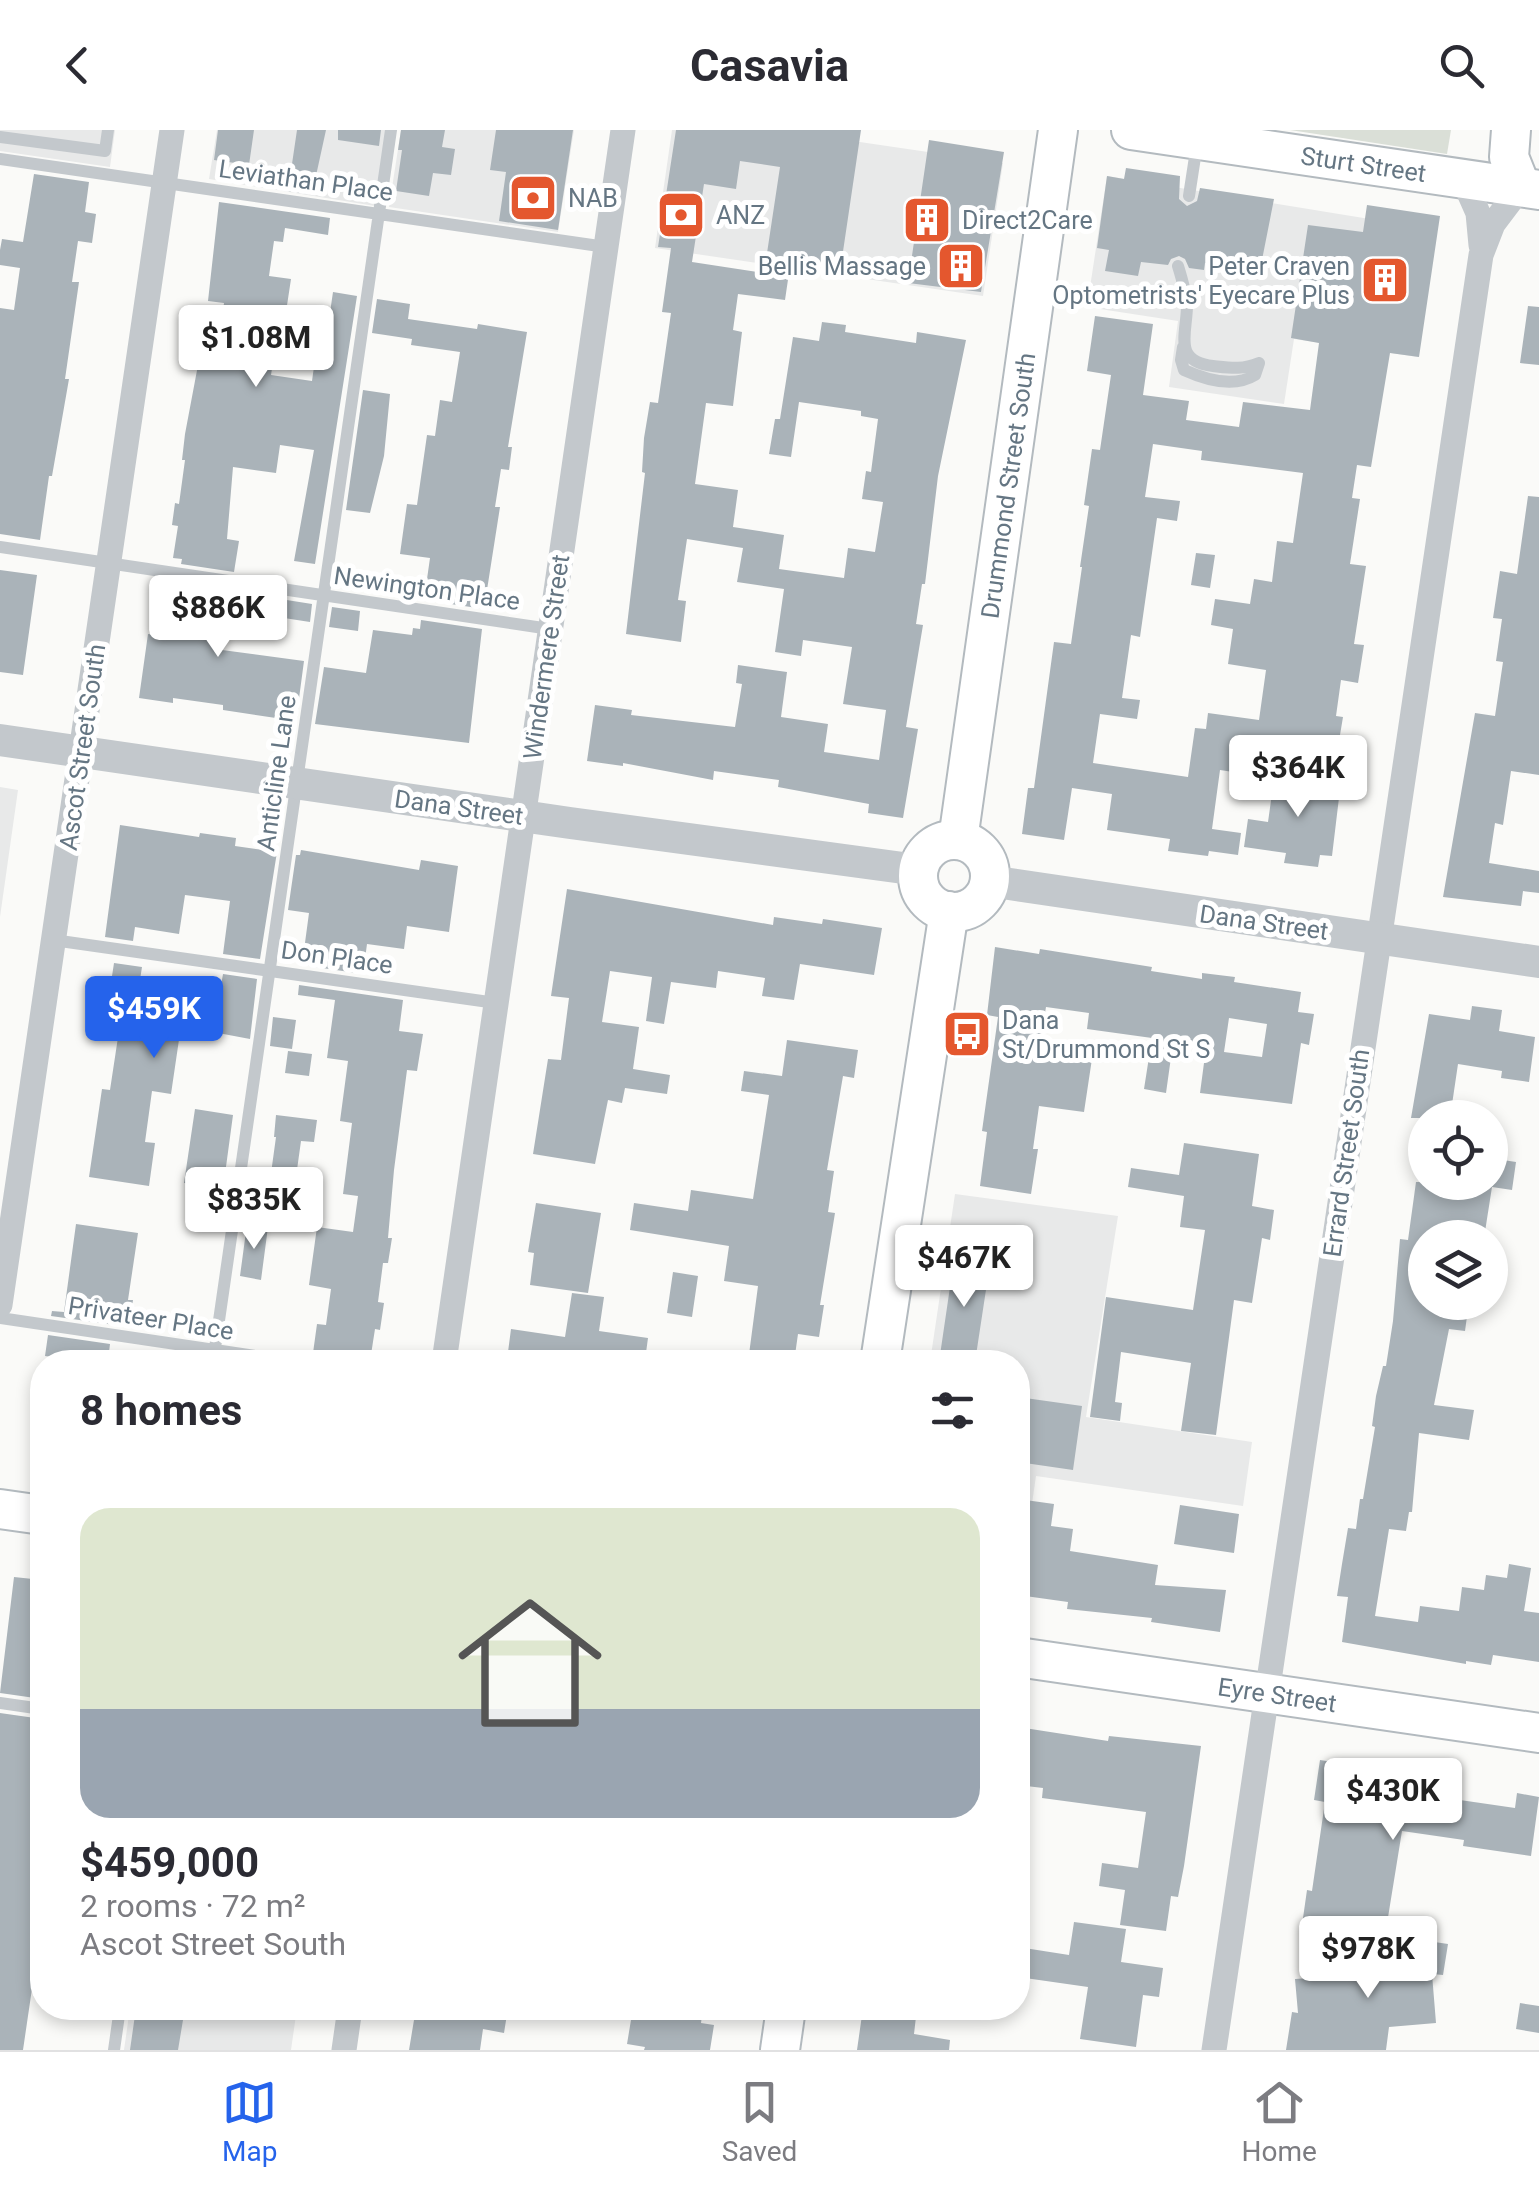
<!DOCTYPE html>
<meta charset="utf-8">
<style>
:root{--surface:#fff;--page:#f2f2f3;--text:#2b2b33;--muted:#7c7c81;--line:#e1e1e2;--accent:#2563eb}
body{margin:0;font-family:Roboto,sans-serif;background:var(--page);color:var(--text);height:100vh;display:flex;flex-direction:column;font-size:38px;white-space:nowrap}
*{box-sizing:border-box;margin:0}
p{font-size:32px;color:var(--muted)}
.icon{flex:none;width:55px;height:55px;fill:none;stroke:currentColor;stroke-width:2;stroke-linecap:round;stroke-linejoin:round}
.map{position:relative;flex:1;overflow:hidden}
.side{position:absolute;left:30px;top:1220px;width:1000px;height:670px;display:flex;flex-direction:column;background:var(--surface);border-radius:40px;box-shadow:0 5px 15px #0003}
.side>*{flex:none}
.buttons{position:absolute;left:1408px;top:970px;display:grid;gap:20px}
.buttons a{display:grid;place-items:center;width:100px;height:100px;border-radius:50%;background:var(--surface);box-shadow:0 5px 15px #0003;font-size:50px}
.price{position:absolute;translate:-50% -85px;padding:0 22px;border-radius:10px;background:#fff;color:#222;font-size:32px;line-height:65px;filter:drop-shadow(0 2px 5px #0008)}
.price::after{content:'';position:absolute;left:50%;top:60px;width:30px;height:22px;margin-left:-15px;background:inherit;clip-path:polygon(0 0,100% 0,50% 100%)}
.price.on{background:var(--accent);color:#fff}
ul{padding:0;list-style:none}
li{display:grid;align-content:center;gap:20px;height:530px;padding:0 50px}
li span{display:grid;place-items:center;height:310px;border-radius:30px;color:#555}
li>.icon{margin-inline-start:auto}
span .icon{width:180px;height:180px;fill:#fffc;stroke-width:1}
li b{font-size:42px}
h2{display:flex;justify-content:space-between;align-items:center;height:120px;padding:0 50px;font-size:42px}
header{display:flex;justify-content:space-between;align-items:center;height:130px;padding:0 50px;background:var(--surface);font-size:45px;font-weight:700}
.tabs{display:flex;justify-content:space-around;align-items:center;height:140px;border-top:2px solid var(--line);background:var(--surface);font-size:28px;color:var(--muted)}
.tabs a{display:grid;justify-items:center;gap:5px}
.tabs .on{color:var(--accent)}
.map>svg:first-child{display:block}
.built{fill:#e8e9e9}
.green{fill:#dadfd7}
.building{fill:#aab3b9;fill-rule:evenodd}
.lines{fill:none;stroke-linecap:round;stroke-linejoin:round}
.secondary-casing{stroke:#b3babf;stroke-width:42}
.service{stroke:#c3c8cc;stroke-width:12}
.minor{stroke:#c3c8cc;stroke-width:25}
.tertiary{stroke:#c3c8cc;stroke-width:32}
.secondary{stroke:#fff;stroke-width:38}
.labels{text-anchor:middle;stroke-width:10;stroke-linejoin:round;paint-order:stroke}
.street-label{font-size:25px;fill:#657683;stroke:#fff}
.poi-label{font-size:25px;fill:#657683;stroke:#fff;text-anchor:start}
</style>
<header><svg class="icon" aria-label="back" viewBox="0 0 24 24"><path d="M15 5l-7 7 7 7"/></svg>Casavia<svg class="icon" aria-label="search" viewBox="0 0 24 24"><circle cx="10" cy="10" r="6"/><path d="M15 15l6 6"/></svg></header>
<div class="map">
<svg width="1539" height="1920" viewBox="0 0 1539 1920">
<rect width="100%" height="100%" fill="#fafaf8"/>
<!-- built -->
<path class="built" d="M0,0H115L110,37L0,21Z
M217,0H386L375,76L209,49Z
M401,0H574L558,102L389,77Z
M672,0H778L1003,33L983,166L655,118Z
M1107,46L1437,100L1418,227L1294,209L1284,274L1169,257L1178,191L1087,177Z
M0,657L18,660L0,787Z
M955,1064L1118,1086L1086,1287L1252,1312L1243,1376L1036,1346L1018,1471V1232H930Z
M130,1878H297L291,1920H124Z"/>
<!-- green -->
<path class="green" d="M1290,0H1451L1447,24Z"/>
<!-- building -->
<path class="building" d="M218,0H254L249,35L214,30Z
M297,0H326L312,64L288,61Z
M338,0H381L379,16L338,10Z
M401,0H445L442,17L455,19L451,45L433,43L429,66L396,61L402,20H398Z
M496,0H573L558,100L499,91L506,42L490,40Z
M676,0H861L841,135L809,131L808,139L790,136L785,170L738,164L733,200L742,202L733,276L706,273L695,354L738,360L733,397L784,405L779,439L844,448L848,418L875,422L883,372L862,369L866,341L871,342L878,289L861,286V281L799,272L791,327L769,324L775,289H780L793,207L819,211L822,192L846,195L845,202L916,213L917,202L966,210L938,346L925,454H922L916,494L923,495L906,597L918,599L903,688L868,683L869,674L778,657L779,650L714,641L713,650L623,633V636L587,631L595,575L632,580L631,585L735,597L742,554L736,553L738,535L787,542L781,587L828,594L824,622L879,630L886,580L843,574L852,517L803,510L801,526L775,522L784,459L737,452L743,418L687,409L678,470L686,471L681,512L626,504L645,343L642,342L644,308L650,272L658,273L671,183L662,182L671,118L658,117ZM740,31L780,37L764,143L692,132L704,54L736,59Z
M929,10L1004,22L981,162L908,153Z
M1126,38L1180,46L1179,69L1187,76L1197,71L1200,58L1274,69L1261,135H1254V139L1205,133L1204,140L1189,138L1185,129L1179,126L1171,129L1168,135L1141,132L1138,146L1105,141L1109,120L1097,118L1107,46L1124,49Z
M34,44L89,52L85,82L96,84L92,113L78,111L72,152H79L65,249H69L52,346H49L40,410L0,404V178L14,180L20,138L0,135V120L2,109L23,112Z
M219,72L330,88L328,105L285,98L283,112L274,111L269,146L291,149L286,182L281,181L271,245L312,251L317,215L325,217L333,162L357,166L315,434L294,431L314,320L280,315L276,343L233,337L227,409L239,411L234,442L181,434L182,429L173,428L178,396L172,395L175,373L179,374L185,330H182L185,304L198,235L215,237L224,173L208,171Z
M1367,75L1440,86L1419,227L1390,223L1371,337L1357,335L1352,368L1360,369L1350,434L1366,436L1354,514L1364,515L1358,553L1341,550L1336,586L1343,587L1338,617L1271,608L1266,647L1220,640L1212,699L1241,703L1238,725L1209,721L1208,726L1168,721L1170,709L1107,700L1112,664L1072,658L1064,710L1022,704L1028,658H1034L1054,512L1071,514L1082,437H1080L1089,376L1084,375L1092,319L1100,320L1111,245L1087,241L1095,186L1153,194L1143,265L1189,271L1186,290L1239,297L1243,272L1310,280L1319,213L1291,208L1308,95L1363,102ZM1153,314L1202,321L1201,330L1303,343L1293,413L1277,411L1272,452L1254,449L1250,474L1215,469L1211,495L1233,499L1228,534L1266,540L1259,590L1208,583L1206,599L1195,598L1188,647L1093,633L1100,584L1137,589L1140,570L1122,568L1131,505L1140,507L1157,388L1177,391L1180,371L1145,367Z
M377,169L410,174L408,189L477,199L478,194L527,202L508,317H512L509,340L501,339L495,377H500L484,479L424,470L430,428L400,424L407,374L417,375L427,305L435,306L440,270L452,272L460,222L411,215L412,209L372,203Z
M1528,176L1539,177V235L1520,233Z
M363,260L390,264L384,326L370,383L346,380Z
M1528,366L1539,367V645L1511,641L1503,695L1495,693L1489,733L1539,741V763L1523,761L1521,776L1443,767L1475,583L1495,586L1503,532L1496,531L1502,489L1493,488L1500,441L1517,444Z
M1196,423L1215,425L1210,458L1191,455Z
M0,440L37,445L23,545L0,542Z
M179,454L270,471L266,492L227,487L222,520L304,531L296,591L223,580V575L173,568V573L139,568L148,504L171,507Z
M274,468L312,474L310,492L271,486Z
M332,477L360,481L358,501L329,497Z
M421,490L482,499L469,613L315,594L324,537L366,543L373,500L412,505L413,498L420,499Z
M1275,642L1341,651L1332,726L1320,725L1318,737L1284,733L1286,723L1244,717L1248,689L1268,692Z
M120,695L199,707L200,703L236,708L235,716L277,722L260,829L223,824L230,771L185,765L179,804L135,797L133,811L105,807Z
M301,720L419,740L421,730L458,736L449,802L407,796L404,819L367,814L363,844L302,835L309,783L288,780L296,725H300Z
M567,759L773,795L774,787L822,794L823,789L882,798L874,845L800,834L794,870L762,866L765,848L718,841L716,858L671,852L664,894L646,891L652,847L610,841L602,892L639,897L633,939L670,945L667,964L625,958L622,973L608,970L595,1034L533,1024L548,929L561,930L569,868L551,866Z
M995,817L1039,824L1040,819L1152,837L1151,841L1202,849V843L1235,847L1234,852L1301,862L1298,882L1314,884L1309,915L1301,913L1292,974L1200,963L1206,918L1173,913L1166,963L1144,959L1152,908L1087,899L1089,883L1046,877L1040,914L1093,922L1084,982L1039,976L1033,1019H1038L1031,1064L980,1056L987,1002L982,1001L998,887L987,885ZM1229,888L1267,894L1262,927L1224,922Z
M114,833L142,837L139,856L219,867L223,844L257,849L250,909L181,896L171,964L152,961L145,1012L155,1013L149,1056L89,1047L102,959L110,960L120,894L105,892Z
M299,855L403,870L399,901L423,904L417,941L407,940L394,1040L388,1108H392L388,1133H383L378,1172L384,1173L380,1200L375,1199L370,1231L313,1223L317,1194L326,1195L331,1159L309,1155L317,1097L353,1102L358,1066L343,1064L352,993L340,991L348,931L327,928L335,870L298,865Z
M1472,876L1502,880L1499,901L1535,907L1529,952L1501,948L1502,941L1458,934L1450,988H1411L1429,884L1470,890Z
M273,887L296,890L292,919L270,916Z
M787,910L858,920L854,948L843,946L827,1040L834,1041L828,1082L835,1083L820,1175H824L819,1207L798,1204L794,1232H748L758,1156L724,1151L729,1116L630,1100L634,1073L688,1081L691,1060L753,1069L769,965L741,961L744,941L782,946Z
M288,921L312,924L309,946L285,943Z
M195,979L233,985L223,1059L184,1053Z
M276,985L317,990L314,1012L301,1011L290,1090L265,1087L276,1007H274Z
M1184,1013L1259,1024L1252,1076L1274,1080L1270,1110L1262,1108L1252,1173L1234,1170L1216,1305L1181,1301L1191,1233L1121,1222L1115,1272L1122,1273L1120,1291L1090,1287L1106,1167L1193,1180L1205,1100L1180,1097L1184,1066L1128,1057L1131,1038L1179,1045Z
M1490,1028L1516,1032L1512,1060L1492,1057L1484,1108L1425,1103V1172H1469L1465,1201L1449,1199L1434,1275L1474,1280L1469,1310L1419,1303L1412,1382H1409L1406,1401L1389,1399L1375,1486L1418,1492L1420,1476L1459,1481L1462,1457L1484,1460L1486,1445L1507,1448L1509,1434L1531,1438L1524,1481L1539,1483V1532L1493,1525L1491,1535L1466,1531V1534L1342,1512L1348,1467L1337,1466L1342,1434L1348,1398L1356,1399L1360,1369H1363L1375,1297L1372,1296L1376,1266L1383,1236H1386L1393,1191L1400,1109L1408,1110L1416,1052H1490Z
M536,1073L601,1083L588,1163L530,1155L534,1123L528,1122Z
M76,1094L138,1103L128,1170H133L129,1197L51,1186L52,1181L64,1182Z
M247,1094L268,1097L261,1150L240,1146Z
M955,1123L985,1128L984,1139L989,1140L975,1232H939Z
M673,1142L698,1146L692,1187L667,1183Z
M572,1163L604,1167L599,1201L648,1208L645,1230L617,1226V1232H514L515,1223L508,1222L511,1199L565,1207Z
M48,1205L110,1214L108,1231L79,1227V1231L45,1226Z
M1018,1267L1082,1276L1073,1340L1018,1332Z
M1018,1369L1054,1374L1051,1396L1073,1399L1070,1421L1158,1435L1155,1455L1226,1460L1220,1502L1151,1492L1152,1488L1067,1479L1068,1472L1018,1465Z
M1180,1375L1239,1384L1234,1423L1174,1414Z
M14,1447L42,1450V1569L0,1563Z
M0,1583L42,1589V1770L37,1807H42V1827L40,1846L34,1845L23,1920H0Z
M1018,1597L1108,1611L1109,1606L1201,1616L1184,1736L1178,1767L1171,1766L1166,1801L1120,1795L1125,1760L1099,1756L1102,1733L1138,1738L1146,1682L1042,1668L1043,1658L1018,1655Z
M1320,1630L1358,1636L1356,1652L1424,1662L1425,1656L1461,1662L1460,1670L1515,1678L1517,1663L1539,1667L1531,1726L1463,1716L1464,1710L1402,1701L1384,1812L1347,1807L1348,1802L1302,1795L1307,1760L1312,1761L1325,1672L1314,1670Z
M1074,1792L1126,1799L1121,1832L1163,1838L1159,1867L1143,1865L1136,1917L1080,1909L1088,1857L1018,1847V1817L1069,1825Z
M1394,1806L1448,1814L1443,1845L1432,1844L1436,1893L1389,1897L1386,1920H1286L1292,1882L1298,1883L1295,1849L1389,1843Z
M1520,1873L1539,1876V1903L1516,1899Z
M136,1878H185L178,1920H130Z
M416,1878H508L504,1903L483,1899L480,1920H409Z
M633,1878H703L701,1893L714,1895L710,1920H644L645,1917L627,1914Z
M863,1878H917L914,1904L950,1910L949,1920H857Z"/>
<g class="lines">
<!-- secondary casing -->
<g class="secondary-casing">
<g id="secondary">
<path id="s1" d="M1131,0L1539,60"/>
<path d="M1511,0L1509,27L1521,57"/>
<path id="s2" d="M958,710L1058,0"/>
<circle cx="954" cy="746" r="36"/>
<path d="M880,1232L949,781"/>
<path d="M0,1379L42,1385"/>
<path id="s3" d="M1018,1527L1539,1603"/>
<path d="M780,1920L786,1878"/>
</g>
</g>
<!-- service -->
<path class="service" d="M0,7L105,21L108,0
M0,29L606,117
M1189,66L1197,14
M1178,136C1182,149 1186,162 1187,175C1187,204 1172,231 1213,236C1231,238 1242,240 1259,233
M1183,217L1181,230L1184,240C1206,250 1234,258 1255,245L1259,233
M0,417L550,499
M53,810L496,873
M0,1188L296,1232
M213,1232L391,0
M0,1573L42,1579
M114,1920L120,1878"/>
<!-- minor -->
<path class="minor" d="M1463,49L1478,83L1481,115
M0,1175L172,0
M444,1232L623,0
M344,1920L350,1878
M1214,1920L1481,125L1493,94L1521,57"/>
<!-- tertiary -->
<path class="tertiary" d="M0,610L570,693L918,740
M989,751L1539,832"/>
<!-- secondary -->
<use href="#secondary" class="secondary"/>
</g>
<!-- icons -->
<defs>
<g id="bank-square" transform="scale(2.5)"><rect x="-9" y="-9" width="18" height="18" rx="4" fill="#e4572e" stroke="#fff"/><path d="M-6-4H6V4H-6ZM0-2.3a2.3 2.3 0 1 0 0 4.6a2.3 2.3 0 1 0 0-4.6Z" fill="#fff"/></g>
<g id="building-square" transform="scale(2.5)"><rect x="-9" y="-9" width="18" height="18" rx="4" fill="#e4572e" stroke="#fff"/><path d="M-4-6H4V6H1V3H-1V6H-4ZM-2.5-4.3h1.7v1.8h-1.7ZM.8-4.3h1.7v1.8H.8ZM-2.5-1h1.7V.8h-1.7ZM.8-1h1.7V.8H.8Z" fill="#fff"/></g>
<g id="bus-square" transform="scale(2.5)"><rect x="-9" y="-9" width="18" height="18" rx="4" fill="#e4572e" stroke="#fff"/><path d="M-5-6H5V4H4V6H2V4H-2V6H-4V4H-5ZM-3.5-4V0h7V-4ZM-3.5 1.2v1.5H-2V1.2ZM2 1.2v1.5H3.5V1.2Z" fill="#fff"/></g>
</defs>
<g fill-rule="evenodd">
<use href="#bank-square" x="533" y="68"/>
<use href="#bank-square" x="681" y="85"/>
<use href="#building-square" x="927" y="90"/>
<use href="#building-square" x="961" y="136"/>
<use href="#building-square" x="1385" y="150"/>
<use href="#bus-square" x="967" y="904"/>
</g>
<g class="labels">
<!-- street labels -->
<g class="street-label">
<text dy="9" stroke="none"><textPath href="#s1" startOffset="235">Sturt Street</textPath></text>
<text transform="translate(306 50) rotate(8)" y="9">Leviathan Place</text>
<text dy="9" stroke="none"><textPath href="#s2" startOffset="358">Drummond Street South</textPath></text>
<text transform="translate(427 458) rotate(8)" y="9">Newington Place</text>
<text transform="translate(546 527) rotate(-82)" y="9">Windermere Street</text>
<text transform="translate(82 617) rotate(-82)" y="9">Ascot Street South</text>
<text transform="translate(276 643) rotate(-82)" y="9">Anticline Lane</text>
<text transform="translate(459 677) rotate(8)" y="9">Dana Street</text>
<text transform="translate(1264 792) rotate(8)" y="9">Dana Street</text>
<text transform="translate(337 827) rotate(8)" y="9">Don Place</text>
<text transform="translate(1346 1023) rotate(-82)" y="9">Errard Street South</text>
<text transform="translate(151 1188) rotate(9)" y="9">Privateer Place</text>
<text dy="9" stroke="none"><textPath href="#s3" startOffset="262">Eyre Street</textPath></text>
</g>
<!-- poi labels -->
<g class="poi-label">
<text x="568" y="77">NAB</text>
<text x="716" y="94">ANZ</text>
<text x="962" y="99">Direct2Care</text>
<text x="926" y="145" text-anchor="end">Bellis Massage</text>
<text x="1350" y="145" text-anchor="end">Peter Craven<tspan x="1350" dy="29">Optometrists' Eyecare Plus</tspan></text>
<text x="1002" y="899">Dana<tspan x="1002" dy="29">St/Drummond St S</tspan></text>
</g>
</g>
</svg>
<div class="buttons">
<a><svg class="icon" aria-label="locate" viewBox="0 0 24 24"><circle cx="12" cy="12" r="6"/><path d="M12 2v4M12 18v4M2 12h4M18 12h4"/></svg></a>
<a><svg class="icon" aria-label="layers" viewBox="0 0 24 24"><path d="M12 4l9 5-9 5-9-5zM3 14l9 5 9-5"/></svg></a>
</div>
<b class="price" style="left:256px;top:260px">$1.08M</b>
<b class="price" style="left:218px;top:530px">$886K</b>
<b class="price" style="left:1298px;top:690px">$364K</b>
<b class="price on" style="left:154px;top:931px">$459K</b>
<b class="price" style="left:254px;top:1122px">$835K</b>
<b class="price" style="left:964px;top:1180px">$467K</b>
<b class="price" style="left:1393px;top:1713px">$430K</b>
<b class="price" style="left:1368px;top:1871px">$978K</b>
<section class="side">
<h2>8 homes<svg class="icon" aria-label="filters" viewBox="0 0 24 24"><path d="M4 7h16M4 17h16"/><circle cx="9" cy="7" r="2"/><circle cx="15" cy="17" r="2"/></svg></h2>
<ul>
<li><span style="background:linear-gradient(#dfe7d0 65%,#9aa5b1 0)"><svg class="icon" aria-label="home" viewBox="0 0 24 24"><path d="M3 11l9-7 9 7M6 9v11h12V9"/></svg></span><div><b>$459,000</b><p>2 rooms · 72 m²</p><p>Ascot Street South</p></div></li>
</ul>
</section>
</div>
<nav class="tabs">
<a class="on"><svg class="icon" aria-label="map" viewBox="0 0 24 24"><path d="M3 6l6-2 6 2 6-2v14l-6 2-6-2-6 2zM9 4v14M15 6v14"/></svg>Map</a>
<a><svg class="icon" aria-label="saved" viewBox="0 0 24 24"><path d="M7 4h10v16l-5-4-5 4z"/></svg>Saved</a>
<a><svg class="icon" aria-label="home" viewBox="0 0 24 24"><path d="M3 11l9-7 9 7M6 9v11h12V9"/></svg>Home</a>
</nav>
